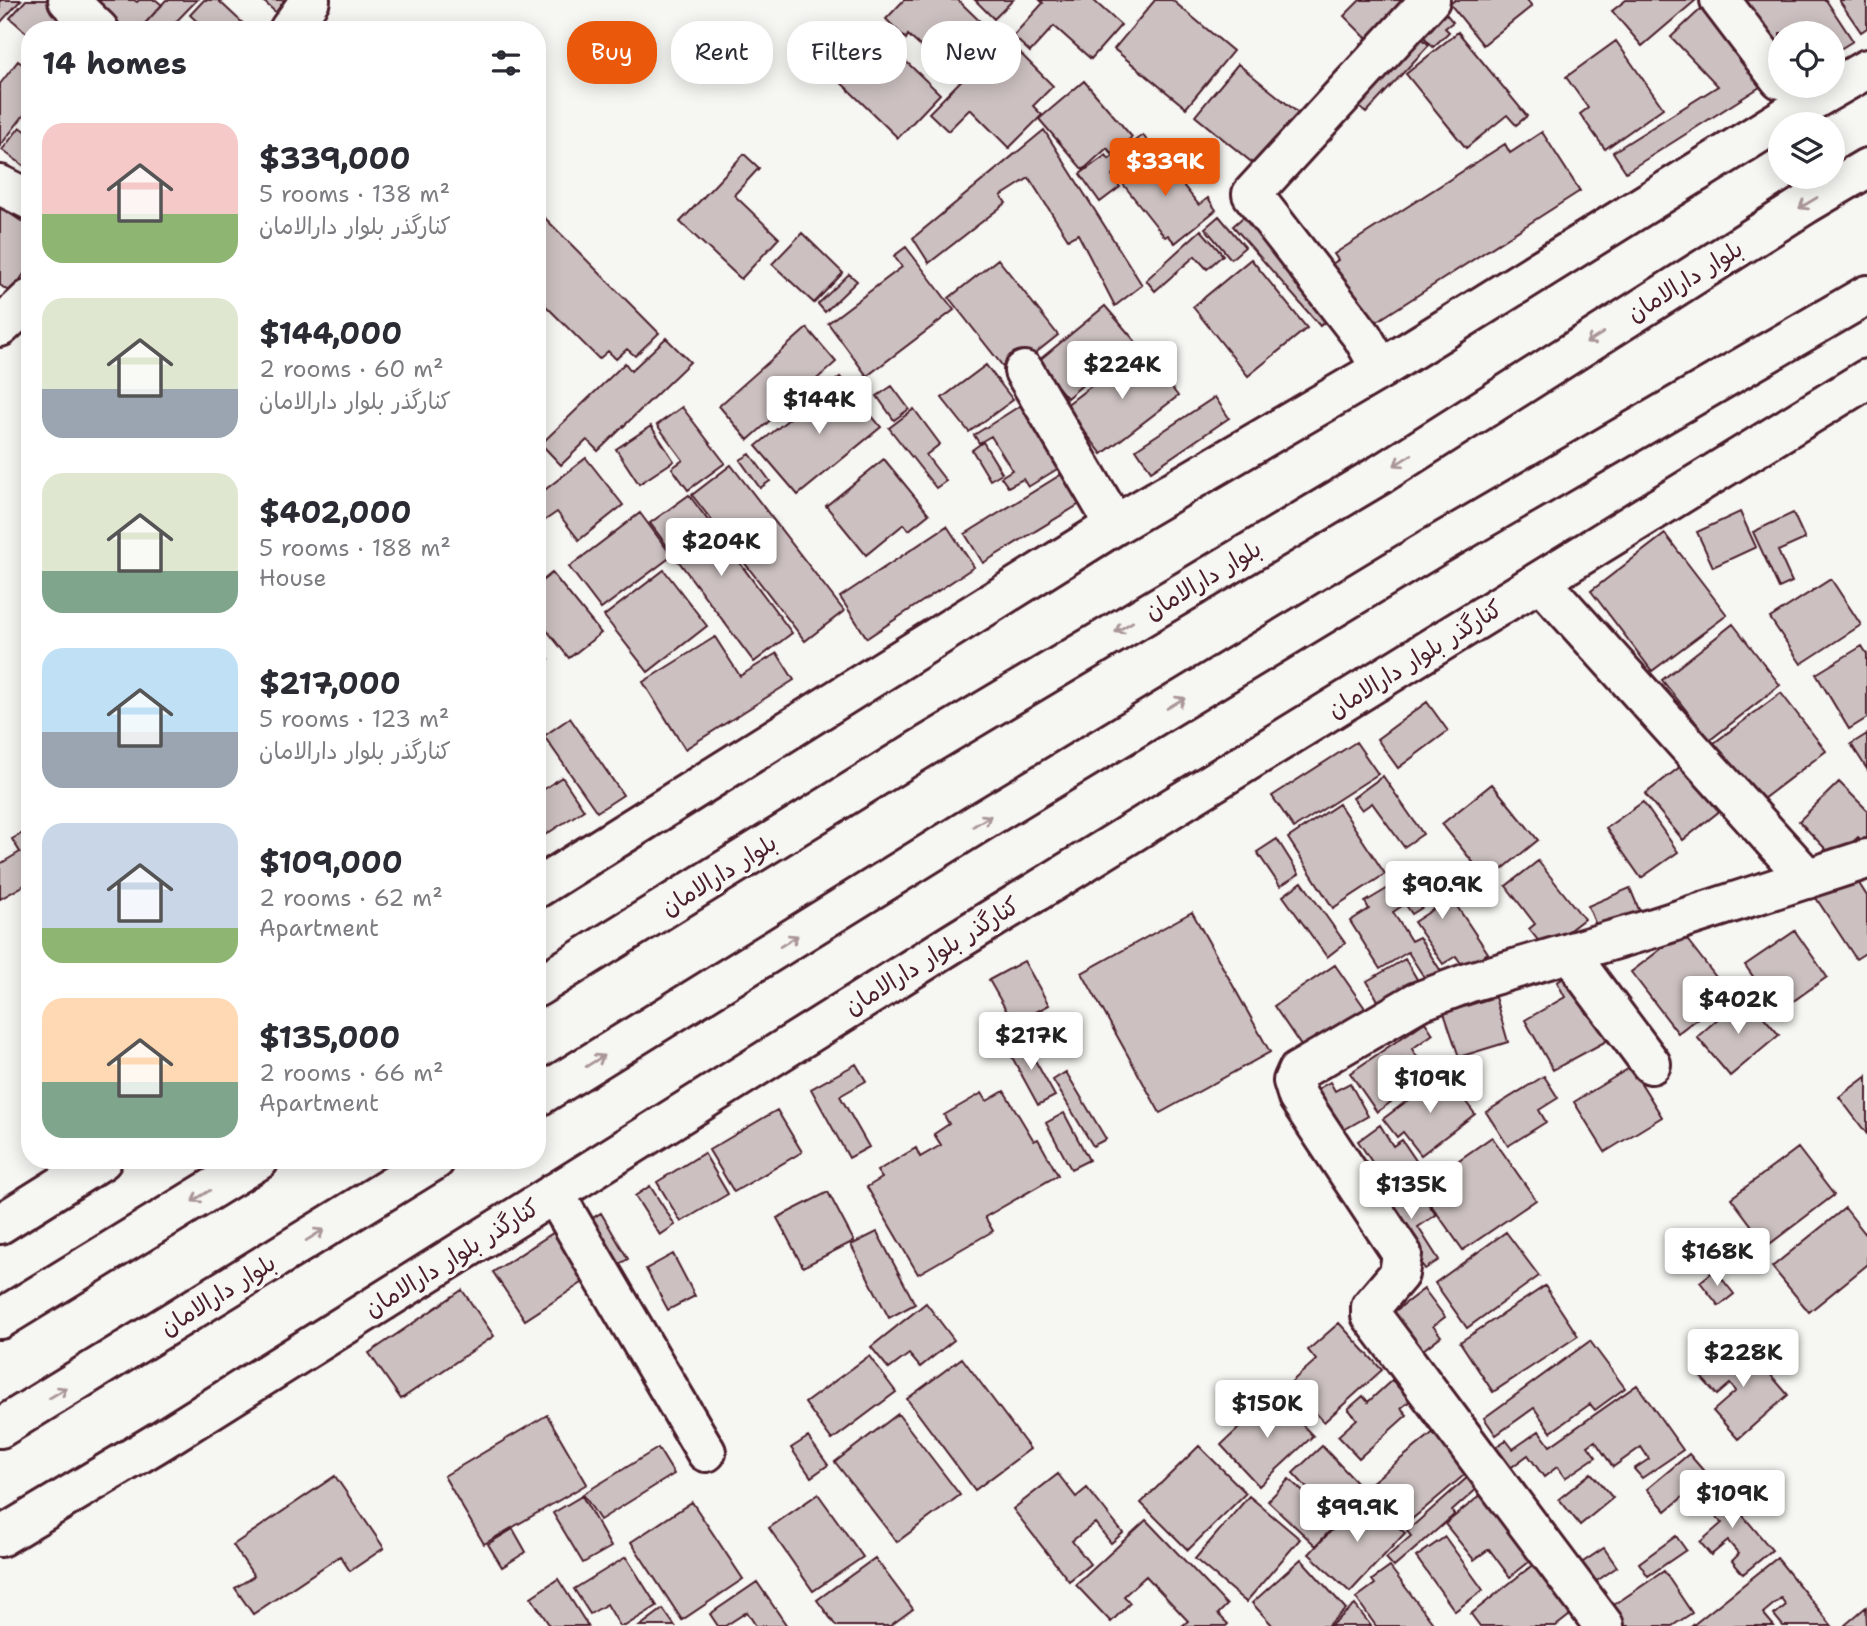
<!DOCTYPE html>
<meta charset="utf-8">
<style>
:root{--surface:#fff;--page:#f7f7f7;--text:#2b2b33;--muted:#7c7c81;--accent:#ea580c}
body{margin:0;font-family:"Shantell Sans","Playpen Sans Arabic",sans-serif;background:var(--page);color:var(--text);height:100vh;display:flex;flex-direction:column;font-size:26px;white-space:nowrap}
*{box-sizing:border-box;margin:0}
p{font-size:23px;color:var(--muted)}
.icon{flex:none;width:38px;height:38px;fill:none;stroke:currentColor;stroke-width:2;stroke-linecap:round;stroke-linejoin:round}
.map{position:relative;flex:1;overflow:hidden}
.side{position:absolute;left:21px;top:21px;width:525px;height:1148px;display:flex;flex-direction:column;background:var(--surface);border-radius:28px;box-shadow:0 4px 18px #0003}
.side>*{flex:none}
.top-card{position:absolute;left:567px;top:21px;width:665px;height:63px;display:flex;gap:14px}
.tools{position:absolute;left:1768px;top:21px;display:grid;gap:14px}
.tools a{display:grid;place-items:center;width:77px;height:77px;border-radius:50%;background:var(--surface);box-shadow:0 4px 18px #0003;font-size:35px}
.price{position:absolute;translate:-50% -60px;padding:0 16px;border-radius:7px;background:#fff;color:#222;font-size:23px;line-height:46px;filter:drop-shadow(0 2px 4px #0008)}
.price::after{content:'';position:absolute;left:50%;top:42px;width:21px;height:16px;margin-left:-10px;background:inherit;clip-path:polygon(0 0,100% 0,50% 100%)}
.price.active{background:var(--accent);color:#fff}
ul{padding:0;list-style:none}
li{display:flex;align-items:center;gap:21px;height:175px;padding:0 21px}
li span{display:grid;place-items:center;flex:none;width:196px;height:140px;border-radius:21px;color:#555}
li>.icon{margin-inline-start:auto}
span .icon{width:84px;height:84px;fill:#fffc;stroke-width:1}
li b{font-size:30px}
h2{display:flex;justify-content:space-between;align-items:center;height:84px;padding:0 21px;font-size:30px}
.pill{padding:0 24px;border-radius:28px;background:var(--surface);box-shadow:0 4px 18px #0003;font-size:24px;line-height:63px}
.pill.active{background:var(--accent);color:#fff}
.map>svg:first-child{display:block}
.building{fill:#ccc1c0;stroke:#4a1f2b;stroke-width:2}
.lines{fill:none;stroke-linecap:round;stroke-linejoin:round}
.minor-casing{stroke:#4a1f2b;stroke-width:44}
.major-casing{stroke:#4a1f2b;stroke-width:44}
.minor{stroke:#f6f6f2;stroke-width:38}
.major{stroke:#f6f6f2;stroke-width:38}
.oneway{stroke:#a99598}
.labels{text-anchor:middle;stroke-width:7;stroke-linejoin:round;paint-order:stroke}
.street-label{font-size:24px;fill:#4a1f2b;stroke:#f6f6f2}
</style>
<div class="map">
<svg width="1867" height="1626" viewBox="0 0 1867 1626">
<rect width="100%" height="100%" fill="#f6f6f2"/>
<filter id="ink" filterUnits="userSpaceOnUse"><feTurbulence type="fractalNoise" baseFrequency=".0143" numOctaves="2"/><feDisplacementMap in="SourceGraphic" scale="14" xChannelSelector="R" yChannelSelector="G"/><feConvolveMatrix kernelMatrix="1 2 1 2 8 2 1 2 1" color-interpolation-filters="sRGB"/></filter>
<g filter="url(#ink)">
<!-- building -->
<path class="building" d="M0,0H21L0,23Z
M26,0H49L82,30H30V36L10,18Z
M88,0H134L137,2L139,0H156L162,5L139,30H121Z
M166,0H197L168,30H139Z
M204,0H218L250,30H206L190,15Z
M262,0H292L282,18Z
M904,0H958L991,32L950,74L908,35L906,39L886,19Z
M975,0H1013L994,19Z
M1040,0H1093L1121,25L1091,59L1054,26L1030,52L1013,36L1043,3Z
M1155,0H1172L1233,51L1186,108L1114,49Z
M1360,0H1409L1369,41L1344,16Z
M1455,0H1527L1532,6L1483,45L1450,4Z
M1626,0H1696L1642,46L1612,11Z
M1748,0H1826L1853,41L1832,54V33H1780V57L1744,3Z
M1839,0H1867V28L1861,32Z
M1441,8L1453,22L1445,28L1449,32L1433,47L1417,29Z
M1702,8L1771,80L1626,172L1613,152L1718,86L1671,37Z
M869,26L940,94L898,138L827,69Z
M1413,30L1429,45L1366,113L1350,99Z
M1458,32L1527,116L1516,125L1507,115L1466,148L1406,74Z
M1004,37L1053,86L1033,106L1042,115L1009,148L970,109L948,131L929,113Z
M1616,41L1663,108L1605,149L1580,114L1588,108L1566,77Z
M18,61L30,70V107L0,146V84Z
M1238,64L1303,117L1260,169L1195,116Z
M1084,81L1132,137L1112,154L1107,148L1083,170L1039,119Z
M20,127L30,134V170L2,150Z
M1044,130L1142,285L1115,306L1078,234L1068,239L1029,178L1001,196L1006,203L929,263L913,238Z
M1542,132L1580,191L1362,331L1322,271L1338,260L1334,254L1505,144L1510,153Z
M1143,135L1151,147L1112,175L1120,187L1100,202L1080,174L1106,155L1109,159Z
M1155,150L1199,205L1208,198L1216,210L1175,243L1168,235L1165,237L1119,179Z
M744,154L759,168L734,195L779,238L741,279L680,222Z
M0,207L30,227V265L11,293L0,285Z
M537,210L659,333L635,356L627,349L616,359L608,351L599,359L537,297V254L543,248L537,242Z
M1249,212L1336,312L1320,326L1233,226Z
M1219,216L1245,247L1231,259L1205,228Z
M1201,230L1223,255L1207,269L1195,256L1155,291L1146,280Z
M802,233L843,273L814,303L772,264Z
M906,247L954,310L867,376L828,323L902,267L894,256Z
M998,259L1058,335L1009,374L949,298Z
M1251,259L1307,328L1248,376L1193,307Z
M849,274L857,281L825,312L818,304Z
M1105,306L1135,341L1067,398L1037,362Z
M807,328L836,362L748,440L719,406Z
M666,338L690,362L598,451L587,440L561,465L541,444L625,363L631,371Z
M1141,348L1178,396L1102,454L1065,406Z
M986,365L1013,400L969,432L942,398Z
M840,377L881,427L798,495L756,446Z
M892,386L909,409L894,420L877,396Z
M1215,397L1229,418L1151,471L1136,449Z
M1029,400L1067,463L1028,487L1023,479L1008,487L1001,477L1012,470L991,436L979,443L974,435Z
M682,407L725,463L688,490L672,468L683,460L657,425Z
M914,409L940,444L926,455L946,481L936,488L889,428Z
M651,426L674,461L639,484L616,449Z
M983,442L1002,473L990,480L972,450Z
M750,454L770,481L760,488L740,460Z
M586,458L623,505L579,540L557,512L544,521L537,513V496Z
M884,459L929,514L909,530L904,524L866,555L826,506Z
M731,465L844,611L805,641L692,495Z
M1070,469L1088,499L983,563L965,534Z
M689,495L792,633L754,662L650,523Z
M1740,512L1756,547L1713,567L1697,532Z
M640,513L672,556L601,609L569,567Z
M1793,513L1805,539L1778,551L1792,582L1779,588L1753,532Z
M947,526L974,567L867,638L840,597Z
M1665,534L1727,615L1652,671L1591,591Z
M664,570L707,626L648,672L604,616Z
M552,573L601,633L569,658L537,618V585Z
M1831,579L1861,625L1801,664L1770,618Z
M1733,624L1780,685L1710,740L1662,680Z
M715,637L740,676L777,653L794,680L685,749L643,682Z
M537,643L549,659L537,667Z
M1862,646L1867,654V718L1849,729L1816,674Z
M1781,693L1826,751L1759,802L1714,743Z
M1427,702L1448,731L1398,768L1377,739Z
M570,718L623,795L597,812L544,736Z
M1867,734V769L1851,744Z
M1356,742L1378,774L1294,828L1272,796Z
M1689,760L1726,806L1683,840L1645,794Z
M1383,776L1423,834L1404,847L1372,803L1362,810L1353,798Z
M562,777L584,810L537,840V794Z
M1839,782L1867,810V845L1858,837L1835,859L1799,821Z
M1492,784L1538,840L1488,881L1442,824Z
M1643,802L1678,852L1641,878L1606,828Z
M1339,804L1385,874L1333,908L1288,838Z
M30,829V882L0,899V864L20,852L12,839Z
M1277,839L1299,874L1280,886L1257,852Z
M1538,861L1584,919L1545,949L1529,929L1535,924L1506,886Z
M1432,869L1488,953L1464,968L1456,956L1443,964L1414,922L1440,905L1436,899L1412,914L1397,892Z
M1853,874L1867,896V952L1856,959L1816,898Z
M1302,882L1345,943L1327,957L1283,896Z
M1390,887L1402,906L1393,912L1411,941L1419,937L1444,976L1429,985L1408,952L1380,969L1350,921L1369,909L1365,902Z
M1630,888L1642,917L1600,935L1588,906Z
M1192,912L1270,1052L1160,1113L1082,973Z
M1795,931L1827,977L1778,1012L1745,965Z
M1682,933L1729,994L1678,1033L1631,972Z
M1405,959L1424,991L1385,1013L1367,981Z
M1024,961L1049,1005L1014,1024L989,980Z
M1335,965L1371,1017L1310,1059L1274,1006Z
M1575,972L1612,1038L1553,1070L1525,1020L1565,997L1557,982Z
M1745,995L1779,1035L1730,1076L1697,1037Z
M1495,997L1508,1042L1459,1057L1444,1013Z
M1425,1022L1433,1034L1412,1049L1421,1063L1411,1070L1402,1058L1383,1071L1391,1082L1382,1089L1391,1102L1377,1112L1350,1073Z
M1023,1039L1055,1096L1038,1105L1007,1048Z
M856,1064L866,1081L840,1096L869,1147L849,1158L811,1089Z
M1631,1067L1662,1117L1605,1152L1574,1102Z
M1066,1072L1106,1139L1093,1146L1053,1080Z
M1444,1073L1475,1114L1421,1155L1403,1132L1397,1137L1383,1119Z
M1544,1076L1558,1098L1539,1110L1546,1122L1508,1146L1486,1112Z
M1867,1076V1134L1839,1097Z
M1330,1082L1335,1091L1350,1083L1368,1116L1340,1132L1316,1090Z
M1004,1091L1034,1141L1038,1139L1058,1175L985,1217L993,1231L918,1274L867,1187L882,1178L877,1171L916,1148L920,1157L941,1145L934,1134L949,1124L944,1115L982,1093L987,1101Z
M777,1110L802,1152L734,1192L709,1150Z
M1064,1113L1089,1160L1071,1169L1046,1123Z
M1380,1125L1393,1146L1402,1140L1419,1165L1388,1186L1358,1141Z
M1492,1137L1536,1200L1463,1250L1419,1188Z
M1798,1148L1834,1195L1767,1246L1731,1198Z
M704,1153L728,1194L681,1222L657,1182Z
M1402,1183L1412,1197L1420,1192L1436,1215L1418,1227L1439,1260L1425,1269L1378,1199Z
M650,1186L675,1225L660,1235L635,1196Z
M828,1192L854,1241L803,1267L777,1218Z
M1845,1208L1867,1236V1265L1809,1312L1772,1267Z
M601,1213L628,1259L607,1271L581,1225Z
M556,1231L588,1279L525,1320L493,1272Z
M877,1232L915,1304L889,1318L851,1245Z
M1506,1232L1539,1276L1467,1328L1435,1283Z
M673,1254L695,1296L668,1310L646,1269Z
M1715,1270L1734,1294L1719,1306L1700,1282Z
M1545,1286L1578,1336L1493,1392L1460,1342Z
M1424,1289L1445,1317L1433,1326L1441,1336L1419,1353L1390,1315Z
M462,1290L494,1336L401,1399L369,1353Z
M926,1303L954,1340L920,1367L909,1354L889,1369L871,1347Z
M1339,1323L1382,1370L1324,1422L1289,1384L1316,1360L1308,1350Z
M1741,1340L1788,1395L1738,1439L1713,1411L1736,1391L1730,1384L1717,1395L1700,1376Z
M1590,1341L1625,1388L1595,1410L1590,1404L1551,1432L1534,1408L1496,1435L1484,1418Z
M869,1356L896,1392L832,1440L805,1403Z
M962,1358L1030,1449L975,1490L907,1399Z
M1392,1380L1410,1401L1401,1408L1407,1415L1359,1458L1338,1436L1357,1419L1348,1409L1363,1396L1368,1402Z
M1637,1385L1683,1450L1642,1478L1634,1469L1649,1459L1641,1447L1613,1467L1595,1441L1588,1446L1596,1457L1565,1478L1557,1467L1544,1477L1528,1455L1509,1469L1494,1448L1506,1440L1513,1449L1539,1431L1550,1446Z
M1274,1395L1313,1436L1259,1486L1221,1445Z
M898,1414L960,1495L897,1542L835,1462Z
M547,1415L587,1484L484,1544L444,1476Z
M1435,1431L1469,1471L1405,1525L1370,1484Z
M808,1437L828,1465L811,1477L791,1448Z
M1199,1446L1246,1493L1188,1550L1141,1503Z
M1322,1446L1361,1487L1332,1515L1293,1473Z
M658,1448L674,1474L600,1520L583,1494Z
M1689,1454L1708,1476L1666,1511L1647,1489Z
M1591,1473L1613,1498L1580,1525L1559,1499Z
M1058,1474L1076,1497L1087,1488L1123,1533L1111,1543L1095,1523L1072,1541L1090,1564L1069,1581L1013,1509Z
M335,1476L384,1548L350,1571L340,1556L253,1614L235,1588L254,1576L233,1545Z
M1469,1476L1479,1487L1452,1511L1454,1515L1394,1567L1386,1558L1411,1536L1407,1531Z
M1289,1479L1337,1523L1316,1546L1268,1501Z
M1712,1479L1772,1550L1743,1574L1732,1561L1739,1554L1728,1541L1711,1555L1700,1542L1722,1523L1696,1493Z
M1487,1490L1539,1554L1510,1577L1489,1549L1474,1560L1445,1524Z
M818,1494L863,1557L813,1591L769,1528Z
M582,1496L611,1547L583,1563L553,1513Z
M1249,1496L1300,1539L1246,1602L1195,1559Z
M1364,1496L1405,1533L1350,1592L1309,1554Z
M692,1502L743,1579L682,1620L631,1542Z
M1146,1520L1227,1605L1218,1614L1228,1624L1226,1626H1182L1188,1621L1146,1576L1124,1596L1130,1603L1111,1622L1076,1585Z
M513,1529L526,1552L502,1567L488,1544Z
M1676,1536L1686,1550L1648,1576L1639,1563Z
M1445,1537L1483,1590L1455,1611L1416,1557Z
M1604,1548L1617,1567L1591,1585L1577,1566Z
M626,1557L657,1606L625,1626H620L607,1604L590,1614L574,1589Z
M875,1558L913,1609L890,1626H836L817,1600Z
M1777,1558L1832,1626H1783L1774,1615L1786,1605L1781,1598L1763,1613L1774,1626H1692Z
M1301,1559L1346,1609L1327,1626H1273L1252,1603Z
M1540,1559L1579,1608L1556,1626H1480L1471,1614Z
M1390,1567L1435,1626H1376L1356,1598L1375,1584L1372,1580Z
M1664,1571L1692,1613L1672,1626H1619L1608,1609Z
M558,1579L588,1626H550L531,1597Z
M757,1582L787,1626H756L747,1612L725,1626H718L710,1614Z
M1355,1605L1371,1626H1330Z
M1866,1607L1867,1626H1846L1845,1625Z
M663,1609L675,1626H640Z"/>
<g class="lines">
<!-- minor casing -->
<g class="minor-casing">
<path id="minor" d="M68,0L99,30
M1720,0L1780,79
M289,30L310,0
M0,185L30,200
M0,327L30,299
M1381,369L1362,336L1252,194L1430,0
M1024,371L1115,525
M1541,582L1808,879
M537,888L1115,525L1381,369L1801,107L1867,69
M1574,951L1584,974L1651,1064
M554,1193L706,1452
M0,1224L102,1160
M0,1537L157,1443L953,943L1867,379
M1604,1626L1371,1315V1307L1399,1274L1402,1254L1298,1097L1293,1081L1297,1072L1417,1002L1470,982L1654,928L1867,859"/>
</g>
<!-- major casing -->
<g class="major-casing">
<path id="major" d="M537,987L919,750L1381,474L1806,204L1867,168
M537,1097L980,822L1432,548L1867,295
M0,1319L259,1160
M0,1428L435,1160"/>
</g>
<!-- minor -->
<use href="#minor" class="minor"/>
<!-- major -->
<use href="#major" class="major"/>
</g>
<!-- one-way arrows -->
<defs><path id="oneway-shaft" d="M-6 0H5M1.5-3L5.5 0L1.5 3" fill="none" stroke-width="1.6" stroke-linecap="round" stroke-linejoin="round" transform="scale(1.75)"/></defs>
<g class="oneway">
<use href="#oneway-shaft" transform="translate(1808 203) rotate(149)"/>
<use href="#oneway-shaft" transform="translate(1595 338) rotate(148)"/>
<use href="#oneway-shaft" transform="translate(1403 460) rotate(148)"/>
<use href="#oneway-shaft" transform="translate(1124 627) rotate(149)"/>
<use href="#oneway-shaft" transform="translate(1176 703) rotate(-31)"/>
<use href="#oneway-shaft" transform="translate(982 821) rotate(-31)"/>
<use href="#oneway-shaft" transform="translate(789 941) rotate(-32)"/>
<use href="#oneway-shaft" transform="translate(595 1061) rotate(-32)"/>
<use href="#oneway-shaft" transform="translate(201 1196) rotate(148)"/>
<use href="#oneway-shaft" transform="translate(315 1235) rotate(-32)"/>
<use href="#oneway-shaft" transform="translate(58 1393) rotate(-31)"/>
</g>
</g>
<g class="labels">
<!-- street labels -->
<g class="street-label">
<text transform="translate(1685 281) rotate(-32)" y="8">بلوار دارالامان</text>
<text transform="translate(1203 580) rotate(-31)" y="8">بلوار دارالامان</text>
<text transform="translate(1415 659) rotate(-32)" y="8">کنارگذر بلوار دارالامان</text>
<text transform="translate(719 875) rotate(-32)" y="8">بلوار دارالامان</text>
<text transform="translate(932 956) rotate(-32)" y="8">کنارگذر بلوار دارالامان</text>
<text transform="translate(452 1258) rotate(-32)" y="8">کنارگذر بلوار دارالامان</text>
<text transform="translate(218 1295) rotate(-32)" y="8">بلوار دارالامان</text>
</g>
</g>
</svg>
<div class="tools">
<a><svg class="icon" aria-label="locate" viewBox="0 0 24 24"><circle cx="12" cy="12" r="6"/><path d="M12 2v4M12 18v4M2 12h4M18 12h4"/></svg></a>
<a><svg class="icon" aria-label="layers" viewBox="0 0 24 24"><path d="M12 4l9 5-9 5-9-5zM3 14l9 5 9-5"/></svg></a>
</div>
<b class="price active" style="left:1165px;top:198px">$339K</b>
<b class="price" style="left:1122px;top:401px">$224K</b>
<b class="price" style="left:819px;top:436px">$144K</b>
<b class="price" style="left:721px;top:578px">$204K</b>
<b class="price" style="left:1442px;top:921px">$90.9K</b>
<b class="price" style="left:1738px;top:1036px">$402K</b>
<b class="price" style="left:1031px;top:1072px">$217K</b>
<b class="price" style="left:1430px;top:1115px">$109K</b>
<b class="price" style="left:1411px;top:1221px">$135K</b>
<b class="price" style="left:1717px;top:1288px">$168K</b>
<b class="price" style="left:1743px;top:1389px">$228K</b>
<b class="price" style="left:1267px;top:1440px">$150K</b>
<b class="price" style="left:1732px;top:1530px">$109K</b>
<b class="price" style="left:1357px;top:1544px">$99.9K</b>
<div class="top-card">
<a class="pill active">Buy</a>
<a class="pill">Rent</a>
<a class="pill">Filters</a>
<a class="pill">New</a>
</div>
<section class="side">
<h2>14 homes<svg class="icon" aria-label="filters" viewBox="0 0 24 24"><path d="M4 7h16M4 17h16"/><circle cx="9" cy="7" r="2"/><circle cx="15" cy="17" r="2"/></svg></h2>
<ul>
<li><span style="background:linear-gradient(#f6c9c9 65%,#8fb573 0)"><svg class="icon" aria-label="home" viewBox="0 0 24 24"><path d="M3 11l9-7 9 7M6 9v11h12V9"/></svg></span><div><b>$339,000</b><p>5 rooms · 138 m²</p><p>کنارگذر بلوار دارالامان</p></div></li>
<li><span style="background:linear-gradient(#dfe7d0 65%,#9aa5b1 0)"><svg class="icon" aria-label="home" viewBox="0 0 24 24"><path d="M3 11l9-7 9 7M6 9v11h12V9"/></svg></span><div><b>$144,000</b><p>2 rooms · 60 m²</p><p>کنارگذر بلوار دارالامان</p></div></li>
<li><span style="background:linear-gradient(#dfe7d0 70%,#7fa58c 0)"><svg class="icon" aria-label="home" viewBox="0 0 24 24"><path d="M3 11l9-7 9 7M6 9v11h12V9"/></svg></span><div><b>$402,000</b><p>5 rooms · 188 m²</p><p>House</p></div></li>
<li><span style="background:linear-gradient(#bfe0f5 60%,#9aa5b1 0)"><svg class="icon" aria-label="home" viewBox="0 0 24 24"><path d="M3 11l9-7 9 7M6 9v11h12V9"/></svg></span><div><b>$217,000</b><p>5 rooms · 123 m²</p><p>کنارگذر بلوار دارالامان</p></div></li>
<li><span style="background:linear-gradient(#c9d6e8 75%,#8fb573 0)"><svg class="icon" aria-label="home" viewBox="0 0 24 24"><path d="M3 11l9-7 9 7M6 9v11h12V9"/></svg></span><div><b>$109,000</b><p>2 rooms · 62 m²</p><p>Apartment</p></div></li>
<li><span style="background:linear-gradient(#ffd9b3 60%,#7fa58c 0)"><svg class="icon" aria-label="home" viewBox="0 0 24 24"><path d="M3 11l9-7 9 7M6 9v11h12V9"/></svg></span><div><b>$135,000</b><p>2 rooms · 66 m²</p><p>Apartment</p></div></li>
</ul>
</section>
</div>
